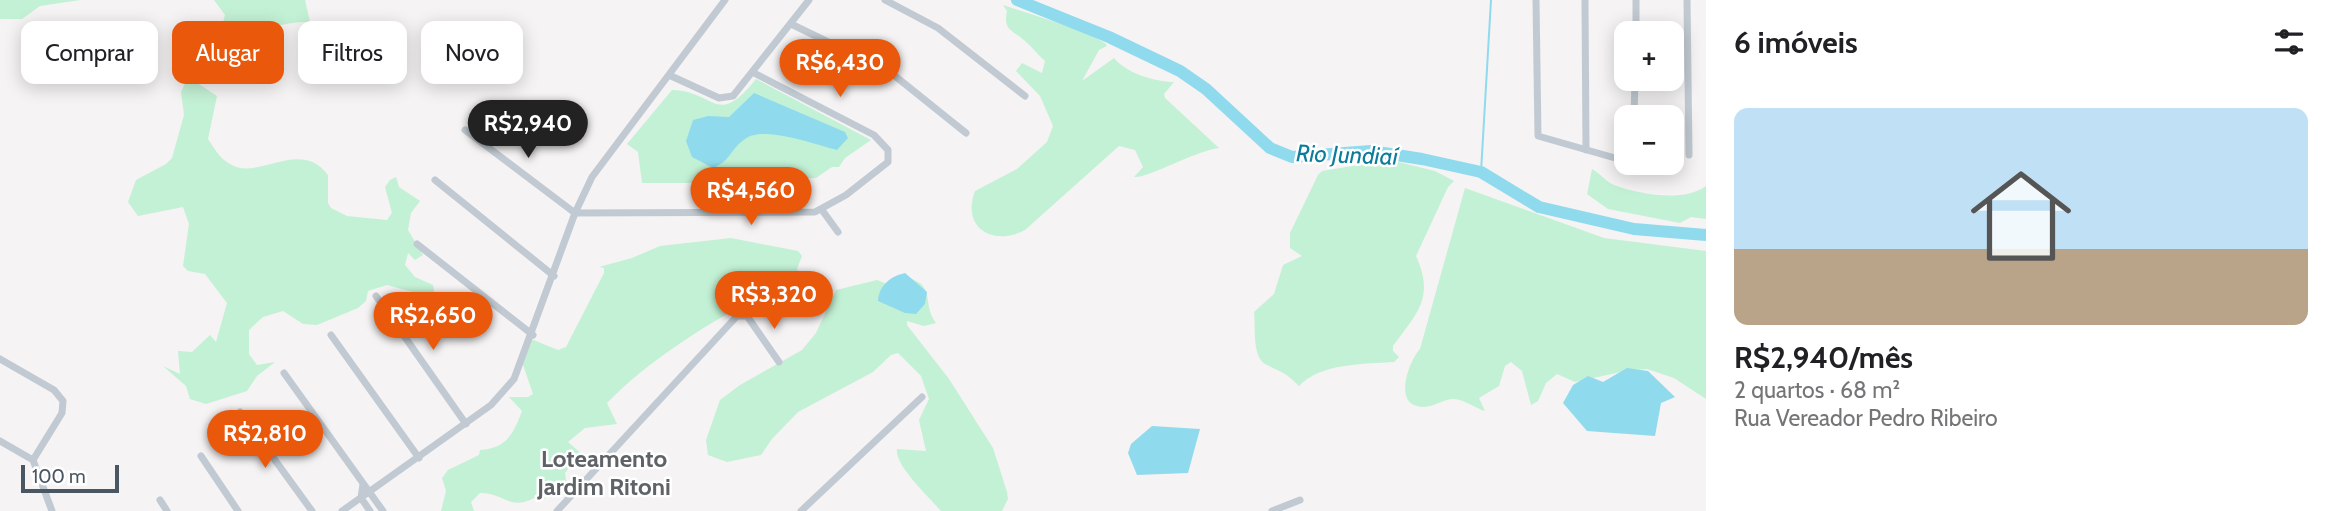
<!DOCTYPE html>
<html lang="pt">
<meta charset="utf-8">
<style>
:root{--surface:#fff;--page:#f6f6f6;--text:#202124;--muted:#757577;--line:#e0e0e0;--accent:#ea580c}
body{margin:0;font-family:Cabin,sans-serif;background:var(--page);color:var(--text);height:100vh;display:flex;flex-direction:column;font-size:26px;white-space:nowrap}
*{box-sizing:border-box;margin:0}
p{font-size:23px;color:var(--muted)}
.icon{flex:none;width:38px;height:38px;fill:none;stroke:currentColor;stroke-width:2;stroke-linecap:round;stroke-linejoin:round}
.map{position:relative;flex:1;overflow:hidden}
.details{display:flex;flex-direction:column;background:var(--surface);width:630px}
.details>*{flex:none}
.hud{position:absolute;left:21px;top:21px;width:665px;height:63px;display:flex;gap:14px}
.controls{position:absolute;left:1614px;top:21px;display:grid;gap:14px}
.controls a{display:grid;place-items:center;width:70px;height:70px;border-radius:14px;background:var(--surface);box-shadow:0 4px 18px #0003;font-size:35px}
.scale{position:absolute;left:21px;bottom:18px;width:98px;box-sizing:border-box;padding-left:7px;border:4px solid #4a5661;border-top:0;font-size:19px;line-height:24px;white-space:nowrap;color:#4a5661;-webkit-text-stroke:5px #fff;paint-order:stroke}
.price{position:absolute;translate:-50% -60px;padding:0 16px;border-radius:24px;background:var(--accent);color:#fff;font-size:23px;line-height:46px;filter:drop-shadow(0 2px 4px #0008)}
.price::after{content:'';position:absolute;left:50%;top:42px;width:21px;height:16px;margin-left:-10px;background:inherit;clip-path:polygon(0 0,100% 0,50% 100%)}
.price.active{background:#222;color:#fff}
ul{padding:0;list-style:none}
li{display:grid;align-content:center;gap:14px;height:371px;padding:0 28px}
li+li{border-top:2px solid var(--line)}
li span{display:grid;place-items:center;height:217px;border-radius:14px;color:#555}
li>.icon{margin-inline-start:auto}
span .icon{width:126px;height:126px;fill:#fffc;stroke-width:1}
li b{font-size:30px}
h2{display:flex;justify-content:space-between;align-items:center;height:84px;padding:0 28px;font-size:30px}
.pill{padding:0 24px;border-radius:14px;background:var(--surface);box-shadow:0 4px 18px #0003;font-size:24px;line-height:63px}
.pill.active{background:var(--accent);color:#fff}
main{display:flex;flex:1;min-height:0}
.map>svg:first-child{display:block}
.green{fill:#c3f1d5}
.water{fill:#90daee}
.lines{fill:none;stroke-linecap:round;stroke-linejoin:round}
.stream{stroke:#90daee;stroke-width:2}
.river{stroke:#90daee;stroke-width:12}
.minor{stroke:#c1cad2;stroke-width:7}
.labels{text-anchor:middle;stroke-width:5;stroke-linejoin:round;paint-order:stroke}
.water-label{font-size:24px;font-style:italic;fill:#0c7c9b;stroke:#fff}
.neighbourhood-label{font-size:24px;font-weight:bold;fill:#5f6368;stroke:#fff}
</style>
<main>
<div class="map">
<svg width="1706" height="511" viewBox="0 0 1706 511">
<rect width="100%" height="100%" fill="#f5f3f3"/>
<!-- green -->
<path class="green" d="M0,0H80L40,6L22,19H0Z
M214,0H305L310,22C264,22 254,40 214,50L212,44L221,30L225,15Z
M1003,5L1083,31L1105,43L1107,46L1099,50L1082,81L1114,58C1126,73 1155,82 1174,82L1164,94L1165,98L1219,148C1195,151 1146,179 1134,177L1143,167L1135,150L1119,146L1025,230C993,247 961,228 975,191L1017,169L1047,142L1053,126L1040,96L1016,71L1022,63L1042,73L1045,61C1038,55 1032,47 1025,41C1012,29 1003,31 1007,11Z
M188,77L217,96L208,139C214,148 220,159 230,164C257,182 300,137 328,175V203L331,208L347,216L387,220L392,213L385,187L390,180L396,177L399,187L420,201L411,213L408,230L423,255L415,260L408,253L405,265L415,277L433,285L435,298L387,285L368,291L366,301L358,308L317,325L303,324L283,311L263,317L249,330V354L257,365L275,362L257,376L247,391L206,404L190,399L186,386L163,366L180,374L178,351L192,352L210,335L216,342L227,303L205,274L188,271L183,266L189,224L183,207L138,216L128,202L136,180L166,164L172,158L184,115L181,92Z
M756,79L871,140L845,158L839,167H832L816,178L729,180L722,183H642L638,152L627,144L672,90C716,91 716,129 756,79Z
M1390,160L1435,171L1454,181L1448,187L1416,256C1435,298 1417,313 1393,346V351L1399,357L1394,362C1365,364 1320,363 1299,386C1285,372 1283,373 1267,365C1251,358 1256,326 1254,312L1274,294L1283,265L1302,256L1290,248V233L1318,175L1322,171Z
M1592,169C1600,173 1606,182 1614,185C1639,194 1683,203 1706,186V219L1691,217L1680,223L1608,209L1587,194Z
M1465,188L1604,238L1706,251V399L1674,378L1647,369L1630,370L1575,382L1557,374L1546,383L1538,401L1531,405L1522,371L1511,362L1505,366L1499,386L1479,398L1485,411C1477,409 1463,399 1454,399C1441,399 1431,410 1417,406C1394,401 1410,359 1420,349Z
M731,238L798,251L802,256L797,269L801,279C789,291 765,293 748,302C698,330 647,362 607,403L617,424L585,428L568,442L583,455L580,463L572,464L565,473L567,487L563,493L552,485L544,490L545,499L534,498C509,511 505,493 480,493L471,502L474,511H441L446,491L442,478L448,470L479,455L480,450C506,448 513,435 522,411L509,397H528L533,394L522,362L531,339L558,350L566,347L604,273V268L599,267L632,258L660,246Z
M902,277C938,282 921,303 936,323L924,326L907,321V325L949,379L993,448L1007,492L1008,499L1002,511H941C930,498 894,465 897,449L926,451L919,420L929,399L921,376L898,353L891,355L873,372L798,412L772,439L761,455L727,462L708,455L706,440L720,400L740,385L802,350L816,333L836,290L877,280L887,284Z"/>
<!-- water -->
<path class="water" d="M754,93L845,132L848,138L837,150C815,145 764,125 745,139C730,149 732,160 713,168L692,157L686,141L693,120L708,116L729,117Z
M905,273L927,292L925,304L916,314L905,313L878,301C879,285 891,276 905,273Z
M1627,368L1648,371L1675,397L1661,403L1655,436L1587,431L1563,403L1573,385L1588,376L1603,382Z
M1152,426L1200,429L1188,473L1137,475L1128,453L1131,444Z"/>
<g class="lines">
<!-- stream -->
<path class="stream" d="M1481,172L1491,0"/>
<!-- river -->
<path class="river" d="M1017,0L1109,37L1180,71L1206,89L1270,148L1292,157L1371,151L1422,159L1481,172L1539,207L1634,229L1706,235"/>
<!-- minor -->
<path class="minor" d="M885,0L938,28L1025,96
M1536,0L1538,136L1615,158L1626,156
M1585,0L1586,150
M1687,0L1689,155
M791,24L890,72L966,133
M1636,33V0
M669,75L719,98L733,96L809,0
M1634,117L1635,79
M465,130L575,213L815,212L846,195L888,162V150L874,135L754,73
M435,180L554,276
M822,210L838,232
M417,244L533,335
M376,296L466,424
M331,335L419,458
M0,359L54,390L63,401L62,413L33,460
M284,373L383,511
M240,412L312,511
M0,441L33,460L52,511
M201,456L238,511
M363,484L361,498L370,511
M160,500L167,511
M342,511L491,405L514,379L575,213L592,177L725,0
M557,511L737,316H747L779,362
M801,511L922,397
M1272,511L1300,500"/>
</g>
<g class="labels">
<!-- water labels -->
<g class="water-label">
<text transform="translate(1347 155) rotate(2)" y="8">Rio Jundiaí</text>
</g>
<!-- neighbourhood labels -->
<g class="neighbourhood-label">
<text x="604" y="467">Loteamento<tspan x="604" dy="28">Jardim Ritoni</tspan></text>
</g>
</g>
</svg>
<div class="controls">
<a>+</a>
<a>−</a>
</div>
<div class="scale">100 m</div>
<b class="price" style="left:840px;top:99px">R$6,430</b>
<b class="price active" style="left:528px;top:160px">R$2,940</b>
<b class="price" style="left:751px;top:227px">R$4,560</b>
<b class="price" style="left:774px;top:331px">R$3,320</b>
<b class="price" style="left:433px;top:352px">R$2,650</b>
<b class="price" style="left:265px;top:470px">R$2,810</b>
<div class="hud">
<a class="pill">Comprar</a>
<a class="pill active">Alugar</a>
<a class="pill">Filtros</a>
<a class="pill">Novo</a>
</div>
</div>
<section class="details">
<h2>6 imóveis<svg class="icon" aria-label="filters" viewBox="0 0 24 24"><path d="M4 7h16M4 17h16"/><circle cx="9" cy="7" r="2"/><circle cx="15" cy="17" r="2"/></svg></h2>
<ul>
<li><span style="background:linear-gradient(#bfe0f5 65%,#b9a48a 0)"><svg class="icon" aria-label="home" viewBox="0 0 24 24"><path d="M3 11l9-7 9 7M6 9v11h12V9"/></svg></span><div><b>R$2,940/mês</b><p>2 quartos · 68 m²</p><p>Rua Vereador Pedro Ribeiro</p></div></li>
</ul>
</section>
</main>
